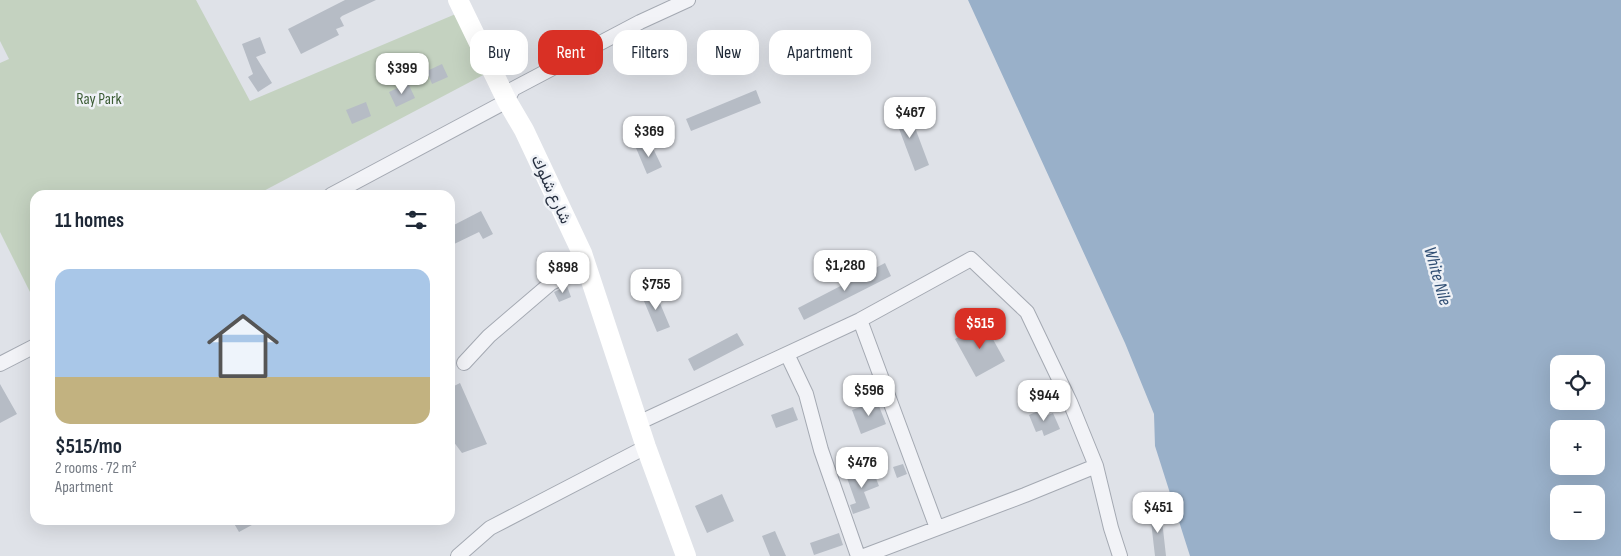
<!DOCTYPE html>
<meta charset="utf-8">
<style>
:root{--surface:#fff;--page:#f6f6f7;--text:#1f2937;--muted:#747a83;--accent:#d93025}
body{margin:0;font-family:"Sofia Sans Condensed",Vazirmatn,sans-serif;background:var(--page);color:var(--text);height:100vh;display:flex;flex-direction:column;font-size:19px;white-space:nowrap}
*{box-sizing:border-box;margin:0}
p{font-size:16px;color:var(--muted)}
.icon{flex:none;width:28px;height:28px;fill:none;stroke:currentColor;stroke-width:2;stroke-linecap:round;stroke-linejoin:round}
.map{position:relative;flex:1;overflow:hidden}
.panel{position:absolute;left:30px;top:190px;width:425px;height:335px;display:flex;flex-direction:column;background:var(--surface);border-radius:15px;box-shadow:0 5px 20px #0002}
.panel>*{flex:none}
.top-card{position:absolute;left:470px;top:30px;width:475px;height:45px;display:flex;gap:10px}
.buttons{position:absolute;left:1550px;top:355px;display:grid;gap:10px}
.buttons a{display:grid;place-items:center;width:55px;height:55px;border-radius:10px;background:var(--surface);box-shadow:0 5px 20px #0002;font-size:25px}
.price{position:absolute;translate:-50% -42px;padding:0 11px;border-radius:10px;background:#fff;color:#222;font-size:16px;line-height:32px;filter:drop-shadow(0 1px 2px #0008)}
.price::after{content:'';position:absolute;left:50%;top:30px;width:15px;height:11px;margin-left:-8px;background:inherit;clip-path:polygon(0 0,100% 0,50% 100%)}
.price.selected{background:var(--accent);color:#fff}
ul{padding:0;list-style:none}
li{display:grid;align-content:center;gap:10px;height:265px;padding:0 25px}
li span{display:grid;place-items:center;height:155px;border-radius:15px;color:#555}
li>.icon{margin-inline-start:auto}
span .icon{width:90px;height:90px;fill:#fffc;stroke-width:1}
li b{font-size:21px}
h2{display:flex;justify-content:space-between;align-items:center;height:60px;padding:0 25px;font-size:21px}
.tag{padding:0 18px;border-radius:15px;background:var(--surface);box-shadow:0 5px 20px #0002;font-size:18px;line-height:45px}
.tag.selected{background:var(--accent);color:#fff}
.map>svg:first-child{display:block}
.green{fill:#c4d2c0}
.water{fill:#99b0c9;fill-rule:evenodd}
.building{fill:#b6bcc5}
.lines{fill:none;stroke-linecap:round;stroke-linejoin:round}
.street-casing{stroke:#a4a9b2;stroke-width:16}
.street{stroke:#f2f3f7;stroke-width:14}
.secondary{stroke:#fff;stroke-width:20}
.labels{text-anchor:middle;stroke-width:5;stroke-linejoin:round;paint-order:stroke}
.park-label{font-size:16px;fill:#3c5c35;stroke:#eef1f6}
.street-label{font-size:16px;fill:#273040;stroke:#eef1f6}
.water-label{font-size:18px;font-style:italic;fill:#314f74;stroke:#eef1f6}
</style>
<div class="map">
<svg width="1621" height="556" viewBox="0 0 1621 556">
<rect width="100%" height="100%" fill="#dfe2e8"/>
<!-- green -->
<path class="green" d="M0,0H196L250,101L458,13L487,73L256,195H35V302L0,232V63L9,59L0,41Z"/>
<!-- water -->
<path class="water" d="M968,0H1621V556H1190L1155,446L1154,414L1125,343ZM1559,364H1596V401H1559ZM1559,429H1596V466H1559ZM1559,494H1596V531H1559Z"/>
<!-- building -->
<path class="building" d="M345,0H376L342,16L340,18L344,26L336,29L339,35L301,54L288,29Z
M260,37L266,53L256,57L272,83L258,92L248,77L253,74L242,44Z
M442,64L448,77L432,84L427,71Z
M408,83L415,98L396,107L389,92Z
M756,90L761,103L691,131L686,119Z
M366,102L371,116L352,124L346,110Z
M903,107L912,126L914,125L929,165L915,171L898,126L896,127L889,113Z
M650,142L662,167L647,174L636,148Z
M481,211L493,234L483,239L479,232L450,246V227Z
M885,263L891,276L804,320L798,308Z
M567,286L571,297L559,302L554,292Z
M654,289L670,327L657,332L641,294Z
M984,323L1005,361L976,377L955,339Z
M737,333L744,345L694,371L688,359Z
M460,383L487,444L462,453L450,437V388Z
M0,384L17,414L0,423Z
M877,401L886,424L861,434L852,410Z
M793,407L798,420L776,428L771,415Z
M1045,408L1048,415L1053,413L1060,429L1044,436L1042,430L1036,432L1029,415Z
M903,464L907,474L897,478L893,467Z
M872,468L879,486L864,492L870,508L853,514L850,505L856,503L847,478Z
M722,494L734,521L707,533L695,506Z
M1161,511L1166,556H1155L1150,513Z
M232,520H261L239,532Z
M775,531L778,538L786,556H770L762,536Z
M839,533L843,545L814,555L810,543Z"/>
<g class="lines">
<!-- street casing -->
<g class="street-casing">
<path id="street" d="M331,195L507,101L513,89L640,22L688,0
M860,320L937,528
M787,354L806,394L821,450L858,556
M464,363L489,336L551,283L586,267
M0,364L35,346
M638,423L860,320L971,259L1027,312L1070,402L1096,466L1111,528L1120,556
M458,556L490,528L646,447
M864,556L1025,495L1096,466"/>
</g>
<!-- street -->
<use href="#street" class="street"/>
<!-- secondary -->
<path class="secondary" d="M458,0L507,101L524,130L582,253L646,447L686,556"/>
</g>
<g class="labels">
<!-- park labels -->
<g class="park-label">
<text x="99" y="104">Ray Park</text>
</g>
<!-- street labels -->
<g class="street-label">
<text transform="translate(552 189) rotate(65)" y="6">شارع شلوك</text>
</g>
<!-- water labels -->
<g class="water-label">
<text transform="translate(1438 276) rotate(74)" y="6">White Nile</text>
</g>
</g>
</svg>
<div class="buttons">
<a><svg class="icon" aria-label="locate" viewBox="0 0 24 24"><circle cx="12" cy="12" r="6"/><path d="M12 2v4M12 18v4M2 12h4M18 12h4"/></svg></a>
<a>+</a>
<a>−</a>
</div>
<b class="price" style="left:402px;top:95px">$399</b>
<b class="price" style="left:910px;top:139px">$467</b>
<b class="price" style="left:649px;top:158px">$369</b>
<b class="price" style="left:845px;top:292px">$1,280</b>
<b class="price" style="left:563px;top:294px">$898</b>
<b class="price" style="left:656px;top:311px">$755</b>
<b class="price selected" style="left:980px;top:350px">$515</b>
<b class="price" style="left:869px;top:417px">$596</b>
<b class="price" style="left:1044px;top:422px">$944</b>
<b class="price" style="left:862px;top:489px">$476</b>
<b class="price" style="left:1158px;top:534px">$451</b>
<div class="top-card">
<a class="tag">Buy</a>
<a class="tag selected">Rent</a>
<a class="tag">Filters</a>
<a class="tag">New</a>
<a class="tag">Apartment</a>
</div>
<section class="panel">
<h2>11 homes<svg class="icon" aria-label="filters" viewBox="0 0 24 24"><path d="M4 7h16M4 17h16"/><circle cx="9" cy="7" r="2"/><circle cx="15" cy="17" r="2"/></svg></h2>
<ul>
<li><span style="background:linear-gradient(#a9c7e8 70%,#c2b280 0)"><svg class="icon" aria-label="home" viewBox="0 0 24 24"><path d="M3 11l9-7 9 7M6 9v11h12V9"/></svg></span><div><b>$515/mo</b><p>2 rooms · 72 m²</p><p>Apartment</p></div></li>
</ul>
</section>
</div>
